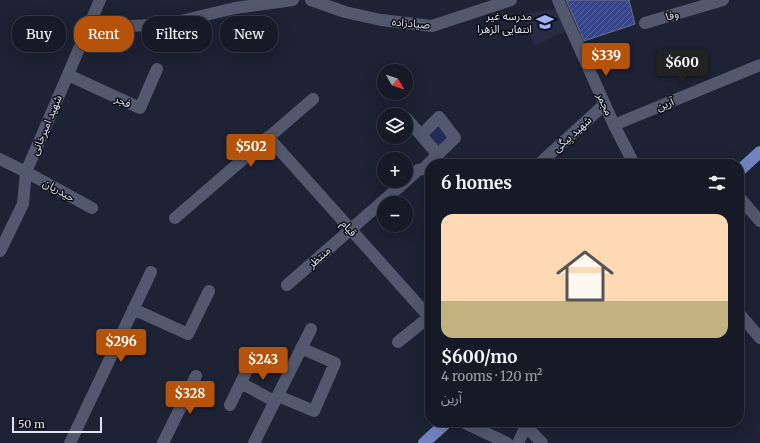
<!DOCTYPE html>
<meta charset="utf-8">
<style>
:root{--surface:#161a27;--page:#1f232f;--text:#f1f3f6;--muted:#9ea1a7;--line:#353844;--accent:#b45309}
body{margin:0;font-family:Merriweather,"Noto Sans Arabic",serif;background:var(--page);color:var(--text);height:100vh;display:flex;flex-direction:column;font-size:15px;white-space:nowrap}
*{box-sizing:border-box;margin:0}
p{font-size:13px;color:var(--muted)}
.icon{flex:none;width:22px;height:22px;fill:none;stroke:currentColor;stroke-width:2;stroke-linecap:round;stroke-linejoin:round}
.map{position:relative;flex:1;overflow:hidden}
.side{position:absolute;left:425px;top:159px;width:319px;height:268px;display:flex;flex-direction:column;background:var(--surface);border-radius:16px;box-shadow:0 4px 16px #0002,0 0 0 1px var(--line)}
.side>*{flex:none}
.banner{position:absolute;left:12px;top:16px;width:353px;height:36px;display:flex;gap:8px}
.needle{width:26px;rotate:129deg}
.tools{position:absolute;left:377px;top:64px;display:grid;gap:8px}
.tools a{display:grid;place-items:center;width:36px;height:36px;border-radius:50%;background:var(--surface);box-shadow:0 4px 16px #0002,0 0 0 1px var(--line);font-size:20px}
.scale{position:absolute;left:12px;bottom:10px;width:90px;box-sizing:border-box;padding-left:4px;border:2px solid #e0e3f0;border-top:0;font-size:11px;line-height:14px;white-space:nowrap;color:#e0e3f0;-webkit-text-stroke:3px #0a0c14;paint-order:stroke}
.price{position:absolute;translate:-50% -34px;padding:0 9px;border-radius:4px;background:var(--accent);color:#fff;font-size:13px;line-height:26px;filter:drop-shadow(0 1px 2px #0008)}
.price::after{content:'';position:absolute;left:50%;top:24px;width:12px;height:9px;margin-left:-6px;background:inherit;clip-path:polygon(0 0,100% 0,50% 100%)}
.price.selected{background:#222;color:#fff}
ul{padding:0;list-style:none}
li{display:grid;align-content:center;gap:8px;height:212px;padding:0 16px}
li span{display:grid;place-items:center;height:124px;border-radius:12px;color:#555}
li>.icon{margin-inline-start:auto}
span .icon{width:72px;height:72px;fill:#fffc;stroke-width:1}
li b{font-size:17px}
h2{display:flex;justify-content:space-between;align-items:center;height:48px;padding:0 16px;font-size:17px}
.chip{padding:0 14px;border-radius:16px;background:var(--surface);box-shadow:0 4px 16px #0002,0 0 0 1px var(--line);font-size:14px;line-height:36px}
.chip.selected{background:var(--accent);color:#fff}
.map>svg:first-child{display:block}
.built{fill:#262c44}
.park{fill:url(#park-tufts)}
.building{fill:url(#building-hatch);stroke:#696f85}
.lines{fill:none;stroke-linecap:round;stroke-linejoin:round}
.minor{stroke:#52586d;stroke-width:12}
.major{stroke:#7383bf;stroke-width:12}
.labels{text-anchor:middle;stroke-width:3;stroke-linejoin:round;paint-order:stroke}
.street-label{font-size:11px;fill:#e0e3f0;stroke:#0a0c14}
.poi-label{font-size:11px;fill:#e0e3f0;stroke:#0a0c14;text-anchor:end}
</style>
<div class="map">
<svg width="760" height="443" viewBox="0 0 760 443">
<defs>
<pattern id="park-tufts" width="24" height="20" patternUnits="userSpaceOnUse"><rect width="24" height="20" fill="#232c59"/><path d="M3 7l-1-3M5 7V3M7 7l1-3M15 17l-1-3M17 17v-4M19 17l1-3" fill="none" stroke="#434a71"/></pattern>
<pattern id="building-hatch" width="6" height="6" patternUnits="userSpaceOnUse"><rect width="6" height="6" fill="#38458b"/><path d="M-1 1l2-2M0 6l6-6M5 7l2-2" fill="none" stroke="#54609c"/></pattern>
</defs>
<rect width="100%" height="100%" fill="#1d2234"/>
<!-- built -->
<path class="built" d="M558,8L568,30L534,46L524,14Z"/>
<!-- park -->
<path class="park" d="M439,123L451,138L438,150L426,136Z"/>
<!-- building -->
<path class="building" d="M566,0H629L635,24L584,41Z"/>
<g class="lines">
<!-- minor -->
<path class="minor" d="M311,0L345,12L381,20L432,26L511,0
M558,0L614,125L634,164
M90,23L114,27L168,24L235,8L293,0
M645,23L723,0
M68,75L140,108L157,69
M406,118L421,135
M614,125L760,65
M268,137L430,318
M0,159L26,172L92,208
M539,164L605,104
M406,181L418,170L423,169L455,138L439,117L421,135L438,155
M739,197L760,221
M175,218L313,99
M0,251L23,204L26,172L100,0
M287,285L406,181
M133,309L188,334L209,291
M739,313L760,338
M398,342L429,317
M241,383L274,401
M278,396L314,411L335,363L301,348
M230,405L246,372
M463,422L507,443
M522,422L542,443
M70,443L151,272
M163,443L196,376
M254,443L311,329
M518,443L526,426"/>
<!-- major -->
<path class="major" d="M739,171L760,152
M424,443L447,422"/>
</g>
<!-- icons -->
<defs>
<g id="school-bare" transform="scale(1.38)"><path d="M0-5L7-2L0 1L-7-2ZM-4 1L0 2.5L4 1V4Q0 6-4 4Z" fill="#9fb3fd" stroke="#0a0c14" stroke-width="2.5" paint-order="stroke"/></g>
</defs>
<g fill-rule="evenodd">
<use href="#school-bare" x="545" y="22"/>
</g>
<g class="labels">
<!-- street labels -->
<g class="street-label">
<text transform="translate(672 15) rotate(-17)" y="4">وفا</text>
<text transform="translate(411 23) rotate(5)" y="4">صیادزاده</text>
<text transform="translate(123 101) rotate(25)" y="4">فجر</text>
<text transform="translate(605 104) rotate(66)" y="4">مجمر</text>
<text transform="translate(665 104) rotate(-22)" y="4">آرین</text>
<text transform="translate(46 125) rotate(-67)" y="4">شهید امیرخانی</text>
<text transform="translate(572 134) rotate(-42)" y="4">شهید بِیگی</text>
<text transform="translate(59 190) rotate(29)" y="4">حیدریان</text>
<text transform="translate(349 228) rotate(48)" y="4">قیام</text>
<text transform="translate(319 257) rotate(-41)" y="4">منتظر</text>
</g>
<!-- poi labels -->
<g class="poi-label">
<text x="532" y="20">مدرسه غیر<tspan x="532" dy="13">انتفایی الزهرا</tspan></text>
</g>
</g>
</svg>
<div class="tools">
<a><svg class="needle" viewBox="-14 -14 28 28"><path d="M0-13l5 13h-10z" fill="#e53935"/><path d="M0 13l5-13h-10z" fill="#9ea1a7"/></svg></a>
<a><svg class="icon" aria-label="layers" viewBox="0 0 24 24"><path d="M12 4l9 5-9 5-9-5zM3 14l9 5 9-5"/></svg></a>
<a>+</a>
<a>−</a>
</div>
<div class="scale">50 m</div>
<b class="price" style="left:606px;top:77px">$339</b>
<b class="price selected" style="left:682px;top:84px">$600</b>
<b class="price" style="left:251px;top:168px">$502</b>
<b class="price" style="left:121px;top:363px">$296</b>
<b class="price" style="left:263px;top:381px">$243</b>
<b class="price" style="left:190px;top:415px">$328</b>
<div class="banner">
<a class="chip">Buy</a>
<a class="chip selected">Rent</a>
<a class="chip">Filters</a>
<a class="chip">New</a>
</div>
<section class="side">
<h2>6 homes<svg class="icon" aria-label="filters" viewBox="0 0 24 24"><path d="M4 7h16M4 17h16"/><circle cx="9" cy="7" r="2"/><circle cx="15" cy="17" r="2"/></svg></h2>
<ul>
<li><span style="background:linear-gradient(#ffd9b3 70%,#c2b280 0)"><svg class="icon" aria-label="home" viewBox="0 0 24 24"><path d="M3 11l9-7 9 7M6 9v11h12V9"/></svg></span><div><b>$600/mo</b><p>4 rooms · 120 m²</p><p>آرین</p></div></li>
</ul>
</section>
</div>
